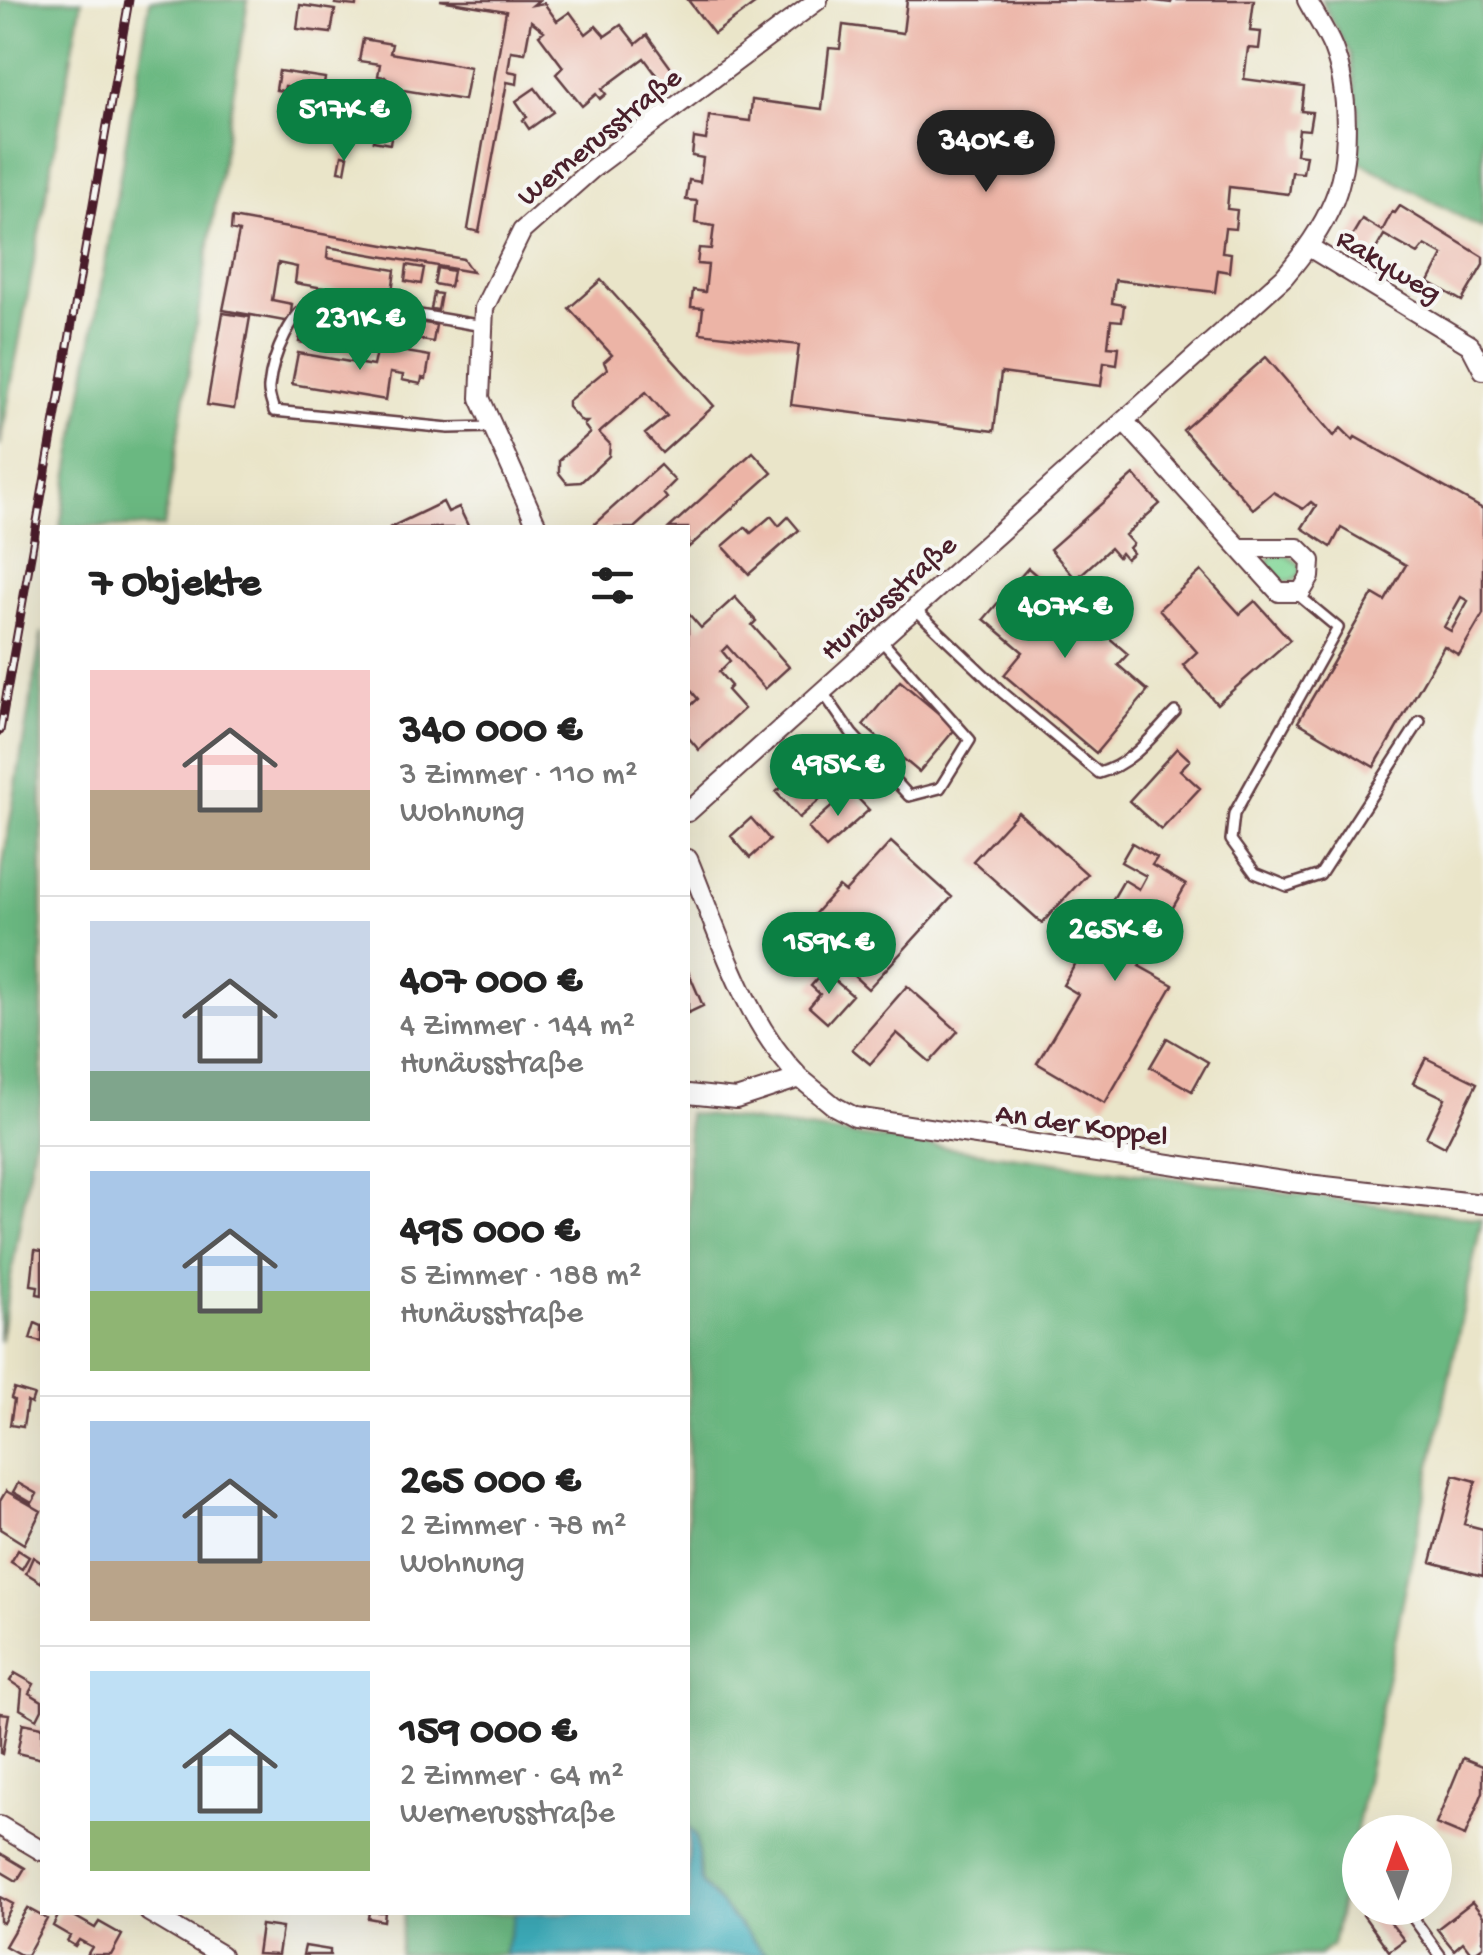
<!DOCTYPE html>
<html lang="de">
<meta charset="utf-8">
<style>
:root{--surface:#fff;--page:#f6f6f6;--text:#222;--muted:#767676;--line:#e0e0e0;--accent:#0b8043}
body{margin:0;font-family:"Gochi Hand",sans-serif;background:var(--page);color:var(--text);height:100vh;display:flex;flex-direction:column;font-size:38px;white-space:nowrap}
*{box-sizing:border-box;margin:0}
p{font-size:32px;color:var(--muted)}
.icon{flex:none;width:55px;height:55px;fill:none;stroke:currentColor;stroke-width:2;stroke-linecap:round;stroke-linejoin:round}
.map{position:relative;flex:1;overflow:hidden}
.details{position:absolute;left:40px;top:525px;width:650px;height:1390px;display:flex;flex-direction:column;background:var(--surface);border-radius:0px;box-shadow:0 10px 40px #0002}
.details>*{flex:none}
.needle{width:65px;rotate:358deg}
.tools{position:absolute;left:1342px;top:1815px;display:grid;gap:20px}
.tools a{display:grid;place-items:center;width:110px;height:110px;border-radius:50%;background:var(--surface);box-shadow:0 10px 40px #0002;font-size:50px}
.price{position:absolute;translate:-50% -85px;padding:0 22px;border-radius:35px;background:var(--accent);color:#fff;font-size:32px;line-height:65px;filter:drop-shadow(0 2px 5px #0008)}
.price::after{content:'';position:absolute;left:50%;top:60px;width:30px;height:22px;margin-left:-15px;background:inherit;clip-path:polygon(0 0,100% 0,50% 100%)}
.price.active{background:#222;color:#fff}
ul{padding:0;list-style:none}
li{display:flex;align-items:center;gap:30px;height:250px;padding:0 50px}
li+li{border-top:2px solid var(--line)}
li span{display:grid;place-items:center;flex:none;width:280px;height:200px;border-radius:0px;color:#555}
li>.icon{margin-inline-start:auto}
span .icon{width:120px;height:120px;fill:#fffc;stroke-width:1}
li b{font-size:42px}
h2{display:flex;justify-content:space-between;align-items:center;height:120px;padding:0 50px;font-size:42px}
.map>svg:first-child{display:block}
.green{fill:#84d799;stroke:#677b62;stroke-width:2.5}
.forest{fill:#6bb881;stroke:#5a6c56;stroke-width:2.5}
.water{fill:#3eadbb;stroke:#446673;stroke-width:2.5}
.building{fill:#ecb4a6;fill-rule:evenodd}
.lines{fill:none;stroke-linecap:round;stroke-linejoin:round}
.lane-casing{stroke:#623d43;stroke-width:14}
.street-casing{stroke:#623d43;stroke-width:22}
.lane{stroke:#fff;stroke-width:9}
.street{stroke:#fff;stroke-width:18}
.rail-casing{stroke:#4a1f2b;stroke-width:9}
.rail{stroke:#f6f6f2;stroke-width:5;stroke-dasharray:15;stroke-linecap:butt}
.labels{text-anchor:middle;stroke-width:8;stroke-linejoin:round;paint-order:stroke}
.street-label{font-size:30px;fill:#4a1f2b;stroke:#f6f6f2}
</style>
<div class="map">
<svg width="1483" height="1955" viewBox="0 0 1483 1955">
<rect width="100%" height="100%" fill="#f6f6f2"/>
<filter id="ink" filterUnits="userSpaceOnUse"><feTurbulence type="fractalNoise" baseFrequency=".01" numOctaves="2"/><feDisplacementMap in="SourceGraphic" scale="20" xChannelSelector="R" yChannelSelector="G"/><feConvolveMatrix kernelMatrix="1 2 1 2 8 2 1 2 1" color-interpolation-filters="sRGB"/></filter>
<filter id="wash" filterUnits="userSpaceOnUse"><feTurbulence type="fractalNoise" baseFrequency=".0048" numOctaves="4" result="noise"/><feDisplacementMap in="SourceGraphic" scale="40" xChannelSelector="R" yChannelSelector="G"/><feGaussianBlur stdDeviation="2.25" result="paint"/><feColorMatrix in="noise" values="0 0 0 0 0 0 0 0 0 0 0 0 0 0 0 0 0 1.4 0 .05"/><feComposite in="paint" operator="in"/></filter>
<g filter="url(#wash)">
<rect width="100%" height="100%" fill="#eae5c9"/>
<!-- green -->
<path class="green" d="M1276,555H1286L1301,565C1301,575 1299,578 1290,582L1281,580L1268,565L1269,558Z"/>
<!-- forest -->
<path class="forest" d="M0,0H82L0,446Z
M150,0H248L164,527H60Z
M1321,0H1483V229L1356,160L1359,113L1350,54Z
M42,632V1094L0,1342V881Z
M688,1113L1482,1219L1332,1945L1319,1955H766L701,1883L696,1837L688,1827Z
M404,1913H515L504,1955H399Z"/>
<!-- water -->
<path class="water" d="M688,1827L696,1837L701,1883L766,1955H504L515,1913L688,1912Z"/>
<g id="blocks">
<!-- building -->
<path class="building" d="M336,0H357L356,6L335,4Z
M440,0H539L533,5L544,3L557,21L570,12L586,34L596,26L605,36L621,25L636,44L647,35L679,79L666,88L644,58L602,89L606,94L600,99L596,94L582,106L556,74L563,67L539,35L544,31L531,21L525,53L511,51L508,71L518,73L517,84L507,82L479,232L468,229L506,11Z
M688,0H760L714,34Z
M907,0H1146L1171,3L1172,0H1254L1250,31L1261,32L1259,49L1248,48L1244,79L1304,87L1301,111L1312,112L1309,130L1299,129L1296,154L1306,155L1303,173L1292,172L1289,194L1229,187L1227,209L1237,210L1235,229L1225,228L1222,252L1231,253L1229,272L1218,270L1215,292L1115,280L1112,303L1124,305L1122,321L1111,320L1108,346L1119,347L1117,364L1104,362L1101,386L1001,373L994,431L791,405L799,345L700,333L703,308L691,307L693,290L705,292L708,265L697,264L699,248L711,249L714,226L695,223L697,201L686,200L689,180L700,182L703,158L692,156L694,138L706,140L709,116L750,121L752,100L822,109L829,48L840,49L843,25L903,33Z
M300,5L335,10L331,33L297,29Z
M363,39L392,44L390,53L470,67L464,100L385,87L386,77L378,76L380,64L359,61Z
M279,71L325,78L323,91L285,86L284,91L276,90Z
M535,88L553,112L529,129L523,120L527,117L516,101Z
M375,134L391,137L390,144L373,141Z
M342,155L348,156L345,172L339,171Z
M1400,206L1483,257V265L1462,301L1429,282L1443,255L1425,245L1418,254L1384,235L1371,258L1347,244L1362,219L1382,231L1392,212L1395,213Z
M232,218L463,259L472,272L328,247L327,258L395,270L391,300L295,283L297,267L278,263L272,300L292,304L290,322L223,310L239,232L231,230Z
M407,265L424,268L421,284L405,281Z
M437,268L453,271L450,287L434,284Z
M601,280L714,406L662,453L645,434L667,416L646,392L599,433L610,444L609,456L581,482L567,483L559,473V460L590,433L584,425L587,422H582L568,407V401L607,369L604,362L612,355L569,308Z
M434,293L441,294L438,310L431,309Z
M223,313L250,317L234,409L207,405Z
M389,317L397,318L394,334L386,332Z
M399,318L416,321L413,338L396,335Z
M419,322L436,325L433,342L416,339Z
M302,326L355,335L353,352L299,342Z
M377,347L430,356L426,379L422,378L421,384L402,380L403,375L390,373L386,400L292,384L298,353L373,366Z
M1266,357L1334,436L1341,428L1353,440L1355,437L1483,509V614L1459,655L1444,646L1374,767L1298,722L1373,594L1385,601L1406,565L1341,528L1331,547L1302,528L1316,506L1311,502L1303,509L1273,492L1253,509L1183,430ZM1461,597L1468,601L1451,631L1444,627Z
M753,452L772,473L688,548V528H669Z
M660,465L675,481L663,493L667,498L634,528H590Z
M1134,475L1160,504L1125,535L1133,544L1129,548L1133,553L1126,559L1121,553L1118,557L1110,548L1076,579L1050,549Z
M443,502L448,512L459,507L469,528H389Z
M771,516L779,526L788,517L799,530L749,574L723,546L745,527L751,533Z
M1028,568L1128,654L1118,665L1148,691L1096,753L1004,675L1023,652L984,619Z
M1201,571L1240,614L1255,601L1290,640L1217,704L1183,665L1197,652L1159,609Z
M735,597L756,621L752,625L789,667L765,689L727,646L722,651L730,661L719,672L731,686L727,690L744,709L699,750L688,737V708L698,699L688,687V613L701,628Z
M900,681L956,728L919,772L863,725Z
M1177,748L1190,760L1180,770L1200,788L1161,830L1129,801Z
M817,756L840,782L799,818L776,792Z
M850,790L869,810L826,848L808,828Z
M1018,812L1087,874L1042,923L973,861Z
M751,818L770,840L750,858L731,836Z
M891,842L952,897L868,989L802,928L839,887L845,892Z
M1132,843L1157,858L1152,865L1186,885L1139,966L1173,985L1105,1103L1037,1063L1078,994L1063,985L1124,880L1139,889L1146,876L1121,862Z
M688,971L703,1006L688,1013Z
M824,971L852,995L827,1023L809,1007L820,994L811,986Z
M907,986L958,1031L930,1062L897,1033L870,1064L852,1049Z
M1167,1038L1208,1062L1192,1091L1150,1067Z
M1426,1058L1477,1083L1445,1147L1426,1137L1445,1098L1413,1083Z
M35,1250L42,1251V1295L37,1294L38,1286L31,1285Z
M35,1323L42,1326V1342L30,1339Z
M14,1389L34,1395L31,1404L27,1402L23,1427L10,1425L14,1400L11,1398Z
M1454,1475L1476,1481L1464,1524L1483,1529V1576L1431,1562Z
M18,1483L37,1494L32,1503L13,1492Z
M6,1491L41,1511L24,1544L0,1529V1501Z
M18,1550L29,1557L22,1569L11,1562Z
M33,1557L42,1563V1583L26,1573Z
M15,1673L34,1684L29,1693L42,1701V1709L37,1719L20,1709L22,1689L10,1681Z
M0,1713L9,1714L2,1754L0,1753Z
M23,1723L42,1727V1759L17,1753Z
M1463,1758L1483,1766V1792L1465,1836L1436,1824Z
M0,1853L25,1868L17,1881L0,1871Z
M0,1897L13,1904L3,1923L0,1921Z
M1472,1902L1483,1916V1946L1472,1954L1463,1942L1454,1950L1437,1929Z
M27,1908L47,1919L27,1955H21L5,1946Z
M1373,1908H1379L1404,1940L1389,1951L1363,1915Z
M60,1912H67L95,1928L99,1922L122,1935L111,1955H87L92,1947L79,1940L75,1946L67,1941L70,1936L53,1926Z
M369,1912H385L384,1921L368,1918Z
M261,1925L282,1928L278,1955L257,1954Z
M305,1946L330,1950V1955H303Z"/>
</g>
</g>
<g filter="url(#ink)">
<use href="#blocks" fill-opacity="0" stroke="#623d43" stroke-width="2.5"/>
<g class="lines">
<!-- lane casing -->
<g class="lane-casing">
<path id="lane" d="M483,326L321,298C291,307 272,358 269,387C268,395 272,403 274,411L449,428L493,427
M1297,594L1338,628L1234,814L1231,840L1255,873L1287,886L1320,875L1420,721
M914,608L1002,692L1099,773C1132,764 1152,736 1175,712
M822,691L852,734L909,796L940,788L970,740L880,639
M1406,1908L1440,1955"/>
</g>
<!-- street casing -->
<g class="street-casing">
<path id="street" d="M1309,247L1470,345L1483,370
M1124,421L1279,592H1301L1310,577L1311,561L1298,548H1239
M538,528L480,398L484,308L522,231L592,169L818,0
M688,812L1284,277C1304,253 1322,229 1334,200C1351,158 1349,89 1333,48C1326,31 1315,15 1307,0
M688,859C719,934 743,1019 800,1078
M688,1094L736,1099L800,1078L834,1106L855,1117L1290,1182L1483,1204
M0,1826L42,1851
M149,1912L221,1955"/>
</g>
<!-- lane -->
<use href="#lane" class="lane"/>
<!-- street -->
<use href="#street" class="street"/>
<!-- rail casing -->
<g class="rail-casing">
<path id="rail" d="M0,731L129,0"/>
</g>
<!-- rail -->
<use href="#rail" class="rail"/>
</g>
</g>
<g class="labels">
<!-- street labels -->
<g class="street-label">
<text transform="translate(598 135) rotate(-39)" y="10">Wernerusstraße</text>
<text transform="translate(1390 264) rotate(31)" y="10">Rakyweg</text>
<text transform="translate(887 596) rotate(-42)" y="10">Hunäusstraße</text>
<text transform="translate(1082 1123) rotate(8)" y="10">An der Koppel</text>
</g>
</g>
</svg>
<div class="tools">
<a><svg class="needle" viewBox="-14 -14 28 28"><path d="M0-13l5 13h-10z" fill="#e53935"/><path d="M0 13l5-13h-10z" fill="#767676"/></svg></a>
</div>
<b class="price" style="left:344px;top:164px">517K €</b>
<b class="price active" style="left:986px;top:195px">340K €</b>
<b class="price" style="left:360px;top:373px">231K €</b>
<b class="price" style="left:1065px;top:661px">407K €</b>
<b class="price" style="left:838px;top:819px">495K €</b>
<b class="price" style="left:1115px;top:984px">265K €</b>
<b class="price" style="left:829px;top:997px">159K €</b>
<section class="details">
<h2>7 Objekte<svg class="icon" aria-label="filters" viewBox="0 0 24 24"><path d="M4 7h16M4 17h16"/><circle cx="9" cy="7" r="2"/><circle cx="15" cy="17" r="2"/></svg></h2>
<ul>
<li><span style="background:linear-gradient(#f6c9c9 60%,#b9a48a 0)"><svg class="icon" aria-label="home" viewBox="0 0 24 24"><path d="M3 11l9-7 9 7M6 9v11h12V9"/></svg></span><div><b>340 000 €</b><p>3 Zimmer · 110 m²</p><p>Wohnung</p></div></li>
<li><span style="background:linear-gradient(#c9d6e8 75%,#7fa58c 0)"><svg class="icon" aria-label="home" viewBox="0 0 24 24"><path d="M3 11l9-7 9 7M6 9v11h12V9"/></svg></span><div><b>407 000 €</b><p>4 Zimmer · 144 m²</p><p>Hunäusstraße</p></div></li>
<li><span style="background:linear-gradient(#a9c7e8 60%,#8fb573 0)"><svg class="icon" aria-label="home" viewBox="0 0 24 24"><path d="M3 11l9-7 9 7M6 9v11h12V9"/></svg></span><div><b>495 000 €</b><p>5 Zimmer · 188 m²</p><p>Hunäusstraße</p></div></li>
<li><span style="background:linear-gradient(#a9c7e8 70%,#b9a48a 0)"><svg class="icon" aria-label="home" viewBox="0 0 24 24"><path d="M3 11l9-7 9 7M6 9v11h12V9"/></svg></span><div><b>265 000 €</b><p>2 Zimmer · 78 m²</p><p>Wohnung</p></div></li>
<li><span style="background:linear-gradient(#bfe0f5 75%,#8fb573 0)"><svg class="icon" aria-label="home" viewBox="0 0 24 24"><path d="M3 11l9-7 9 7M6 9v11h12V9"/></svg></span><div><b>159 000 €</b><p>2 Zimmer · 64 m²</p><p>Wernerusstraße</p></div></li>
</ul>
</section>
</div>
